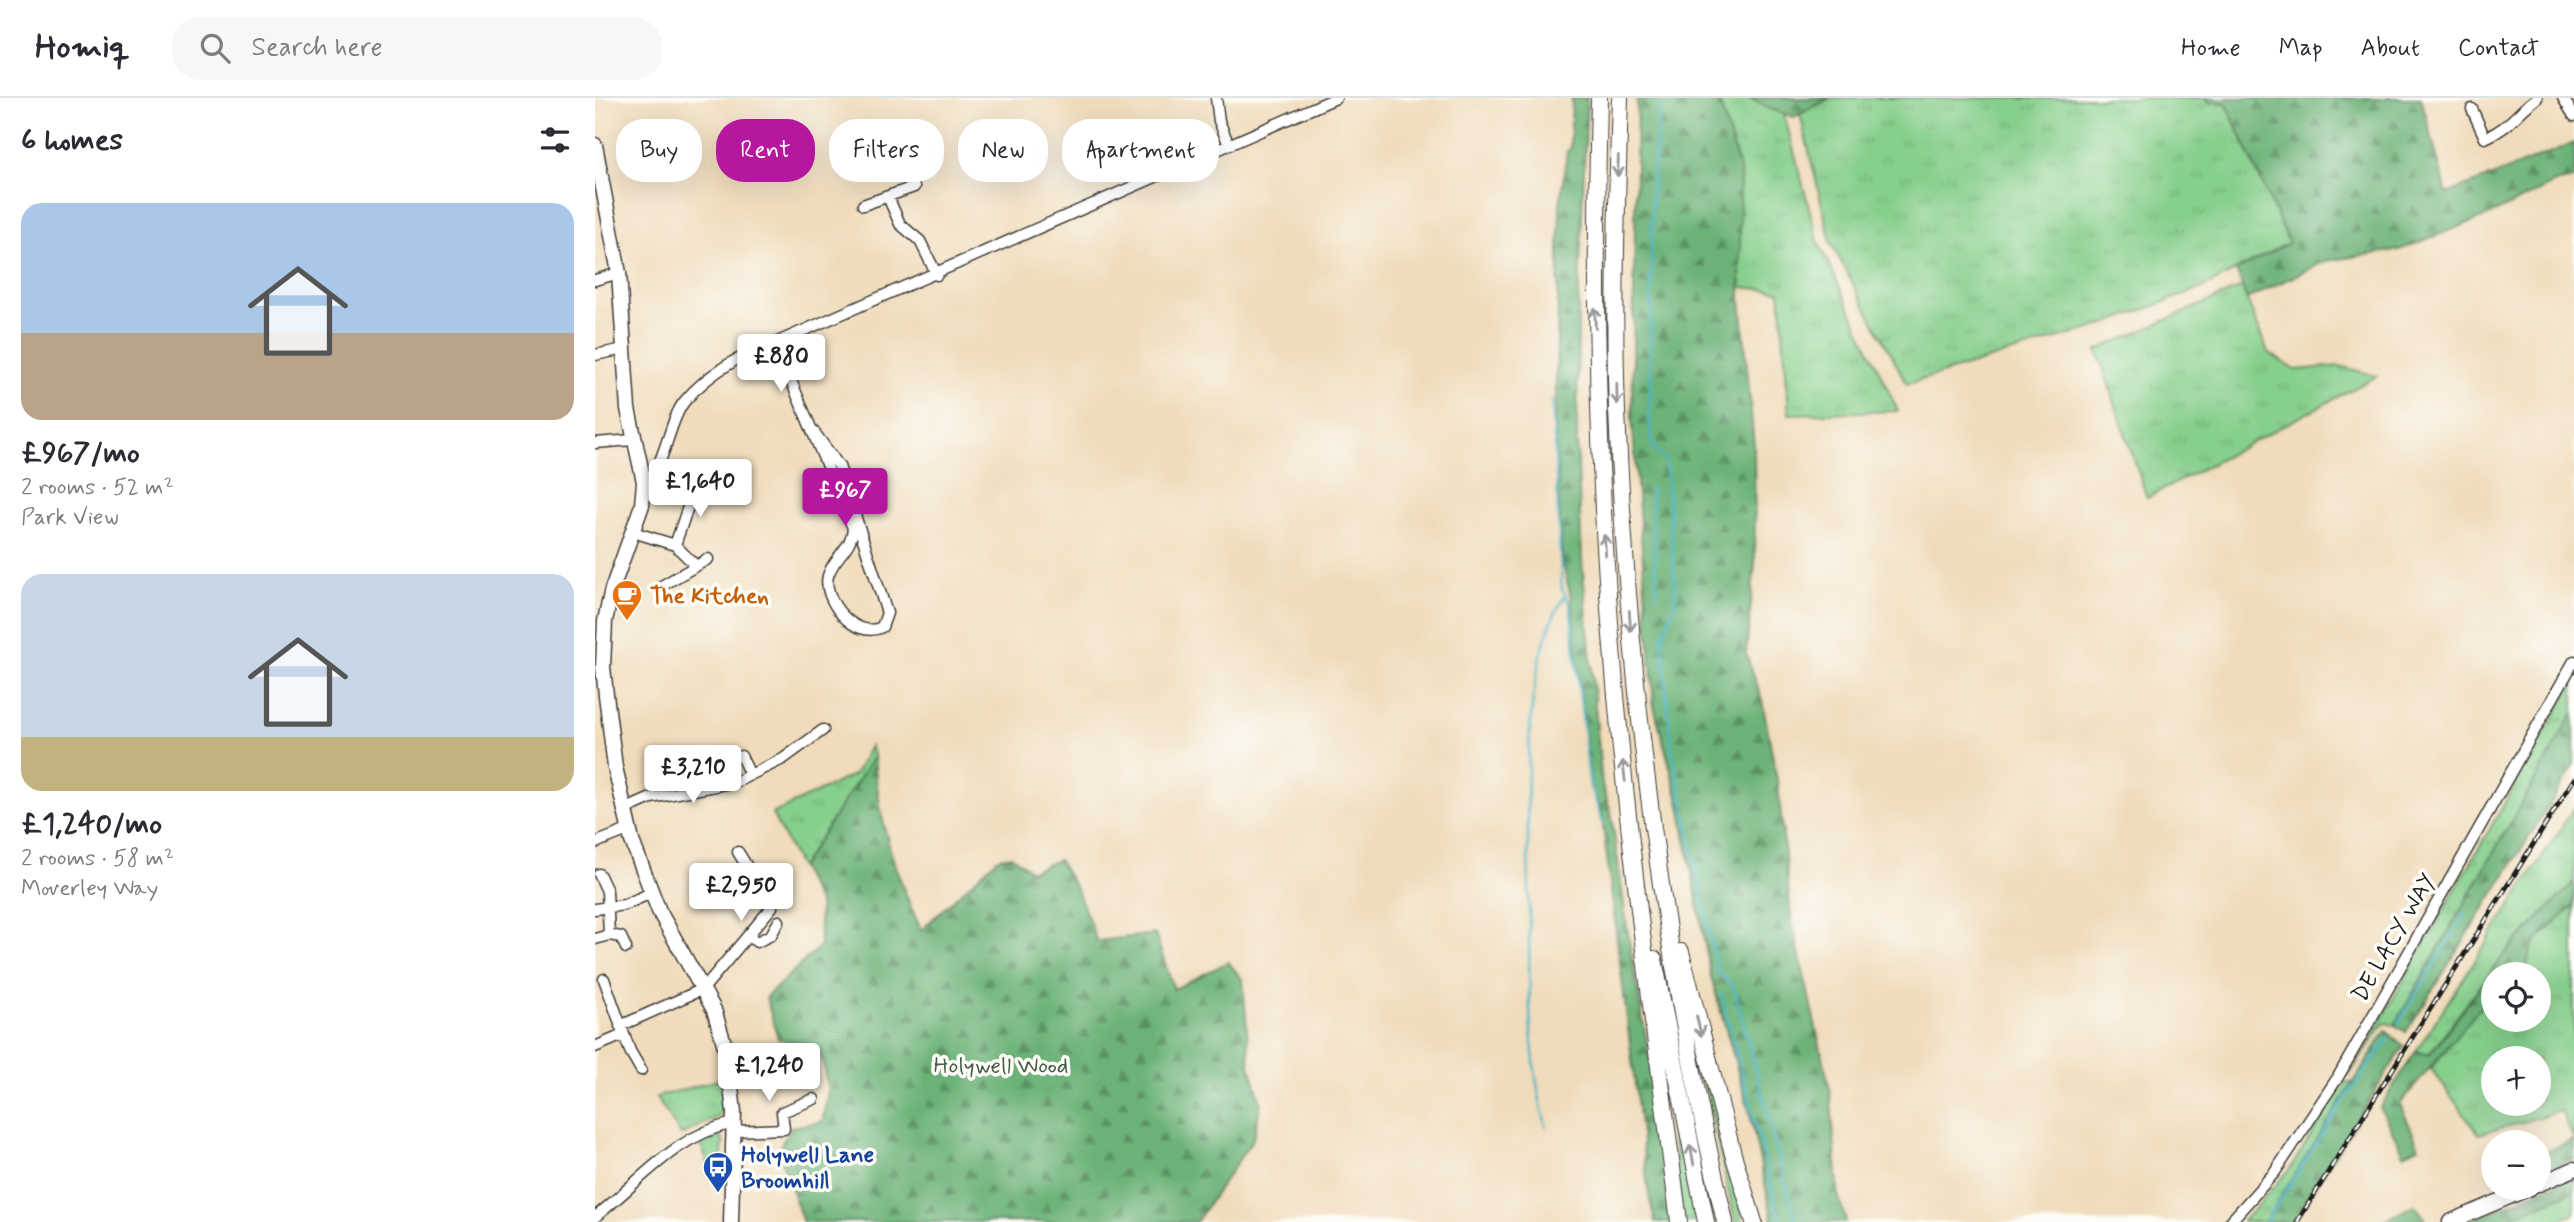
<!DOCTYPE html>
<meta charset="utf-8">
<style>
:root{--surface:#fff;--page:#f7f7f7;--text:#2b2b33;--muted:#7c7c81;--line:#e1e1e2;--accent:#b5179e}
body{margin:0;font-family:Mynerve,sans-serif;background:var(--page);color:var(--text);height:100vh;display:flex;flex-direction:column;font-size:26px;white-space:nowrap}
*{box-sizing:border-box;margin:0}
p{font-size:23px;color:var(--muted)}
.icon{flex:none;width:38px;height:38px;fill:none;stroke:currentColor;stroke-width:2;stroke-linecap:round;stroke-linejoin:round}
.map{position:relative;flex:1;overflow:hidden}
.details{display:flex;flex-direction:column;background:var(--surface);width:595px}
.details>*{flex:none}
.top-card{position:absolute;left:21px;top:21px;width:665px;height:63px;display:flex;gap:14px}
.tools{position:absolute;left:1886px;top:864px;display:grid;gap:14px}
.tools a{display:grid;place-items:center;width:70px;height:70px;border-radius:50%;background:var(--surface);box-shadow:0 7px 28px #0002;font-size:35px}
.price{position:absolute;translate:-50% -60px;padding:0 16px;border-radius:7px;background:#fff;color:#222;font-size:23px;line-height:46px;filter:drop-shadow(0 2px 4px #0008)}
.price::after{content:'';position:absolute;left:50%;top:42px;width:21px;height:16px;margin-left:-10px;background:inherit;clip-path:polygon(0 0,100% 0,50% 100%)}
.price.current{background:var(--accent);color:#fff}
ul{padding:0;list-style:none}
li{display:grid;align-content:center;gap:14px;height:371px;padding:0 21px}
li span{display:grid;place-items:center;height:217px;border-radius:21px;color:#555}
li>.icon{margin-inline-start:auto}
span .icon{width:126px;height:126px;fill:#fffc;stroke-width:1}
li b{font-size:30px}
h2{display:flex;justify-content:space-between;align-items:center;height:84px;padding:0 21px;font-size:30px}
.tag{padding:0 24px;border-radius:28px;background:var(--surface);box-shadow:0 7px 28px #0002;font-size:24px;line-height:63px}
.tag.current{background:var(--accent);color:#fff}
header{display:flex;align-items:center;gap:42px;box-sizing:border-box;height:98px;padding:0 35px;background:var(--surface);border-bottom:2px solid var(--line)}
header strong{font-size:33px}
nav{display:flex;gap:38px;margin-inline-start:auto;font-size:24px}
.search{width:490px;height:63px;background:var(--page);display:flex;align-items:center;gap:18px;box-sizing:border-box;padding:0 24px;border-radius:28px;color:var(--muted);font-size:26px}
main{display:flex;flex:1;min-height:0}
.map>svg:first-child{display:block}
.grass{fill:url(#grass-tufts);stroke:#517654;stroke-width:2;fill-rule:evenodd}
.forest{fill:url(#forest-firs);stroke:#44674a;stroke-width:2}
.pitch{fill:#86cf8c;stroke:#517654;stroke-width:2}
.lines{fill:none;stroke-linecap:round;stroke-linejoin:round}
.stream{stroke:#4ab5c7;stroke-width:2.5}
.minor-casing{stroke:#3c3934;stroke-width:13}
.major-casing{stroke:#3c3934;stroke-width:17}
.highway-casing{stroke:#3c3934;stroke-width:18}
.minor{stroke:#fff;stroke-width:10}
.major{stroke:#fff;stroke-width:14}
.highway{stroke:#fff;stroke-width:16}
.rail-casing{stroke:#1c1c1c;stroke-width:5}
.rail{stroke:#fdfcf7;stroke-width:2.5;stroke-dasharray:8;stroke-linecap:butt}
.oneway{stroke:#999}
.labels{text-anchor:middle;stroke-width:7;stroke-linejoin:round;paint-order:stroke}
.food-label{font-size:23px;font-weight:bold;fill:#c56008;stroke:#fdfcf7;text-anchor:start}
.street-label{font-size:23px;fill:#1c1c1c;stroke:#fdfcf7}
.park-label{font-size:23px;fill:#415b43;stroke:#fdfcf7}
.transit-label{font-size:23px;font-weight:bold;fill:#164399;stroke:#fdfcf7;text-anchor:start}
</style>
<header>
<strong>Homiq</strong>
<div class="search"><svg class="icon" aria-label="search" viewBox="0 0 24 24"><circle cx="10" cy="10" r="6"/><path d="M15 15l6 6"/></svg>Search here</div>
<nav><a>Home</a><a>Map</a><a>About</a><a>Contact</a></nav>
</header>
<main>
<section class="details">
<h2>6 homes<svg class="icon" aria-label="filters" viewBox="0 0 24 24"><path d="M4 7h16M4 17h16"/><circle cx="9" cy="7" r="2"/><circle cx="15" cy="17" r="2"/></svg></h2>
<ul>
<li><span style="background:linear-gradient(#a9c7e8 60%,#b9a48a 0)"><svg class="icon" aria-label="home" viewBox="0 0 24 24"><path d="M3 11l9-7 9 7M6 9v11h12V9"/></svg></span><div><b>£967/mo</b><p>2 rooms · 52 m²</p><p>Park View</p></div></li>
<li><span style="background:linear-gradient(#c9d6e8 75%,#c2b280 0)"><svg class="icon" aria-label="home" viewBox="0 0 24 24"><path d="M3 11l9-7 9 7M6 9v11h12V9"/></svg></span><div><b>£1,240/mo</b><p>2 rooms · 58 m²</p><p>Moverley Way</p></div></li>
</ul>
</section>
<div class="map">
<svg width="1979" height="1124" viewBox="0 0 1979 1124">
<defs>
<pattern id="grass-tufts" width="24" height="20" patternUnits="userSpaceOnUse" patternTransform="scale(1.75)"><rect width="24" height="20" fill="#86cf8c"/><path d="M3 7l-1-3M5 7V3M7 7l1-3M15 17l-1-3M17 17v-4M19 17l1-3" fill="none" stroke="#73b178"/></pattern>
<pattern id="forest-firs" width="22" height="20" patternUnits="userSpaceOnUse" patternTransform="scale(1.75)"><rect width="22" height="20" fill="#6cb278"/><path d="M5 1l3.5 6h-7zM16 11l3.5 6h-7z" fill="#589062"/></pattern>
</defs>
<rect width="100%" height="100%" fill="#fdfcf7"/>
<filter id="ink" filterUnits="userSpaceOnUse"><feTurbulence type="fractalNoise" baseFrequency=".0143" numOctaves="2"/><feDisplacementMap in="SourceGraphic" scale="14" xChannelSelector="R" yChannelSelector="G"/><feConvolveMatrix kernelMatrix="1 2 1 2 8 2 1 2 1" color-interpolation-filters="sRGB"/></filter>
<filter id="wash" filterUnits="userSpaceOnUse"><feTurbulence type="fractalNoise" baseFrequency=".00686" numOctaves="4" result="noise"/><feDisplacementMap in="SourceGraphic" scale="28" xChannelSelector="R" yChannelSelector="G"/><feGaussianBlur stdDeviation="1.57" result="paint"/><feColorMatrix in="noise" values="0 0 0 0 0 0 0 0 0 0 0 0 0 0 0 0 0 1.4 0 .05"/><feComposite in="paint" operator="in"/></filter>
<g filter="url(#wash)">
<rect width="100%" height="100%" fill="#f0dcbb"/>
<!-- grass -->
<path class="grass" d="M1123,0H1155L1189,16L1223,143L1303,313L1194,316L1185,193L1145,189V72Z
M1235,0H1612L1613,5H1631L1694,145L1607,190L1508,227L1312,286L1236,145L1205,16Z
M1647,189L1673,254L1700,272L1745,268L1782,278L1552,400L1502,252Z
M1979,583V614L1800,927L1789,925L1754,978Z
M275,648L279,658L205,770L177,716L260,676Z
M1979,710V784L1909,857L1833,957L1821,953Z
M1979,807V1042L1966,1013L1884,1036L1836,971L1897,893L1899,922H1944V877H1929L1938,846ZM1899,961H1944V1006H1899Z
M1097,928L1145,1101L1147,1124H1140Z
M126,981L129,1006L124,1018L86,1037L61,999Z
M1750,984H1758L1674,1118L1670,1124H1647L1695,1071Z
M1073,1003L1100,1124H1088Z
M120,1033L128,1042L126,1073L116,1074L104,1040Z"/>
<!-- forest -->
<path class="forest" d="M977,0H992L983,216L982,344L987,461L1007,687L1016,714L1034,842L1057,974L1076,1124H1060L1053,1092L1006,711L995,689L976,500L967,461L960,337L965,106L972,53L975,51Z
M1042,0H1123L1145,72V189L1159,348L1160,465L1151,556L1167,602L1183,687L1196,819L1235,992L1244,1100L1251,1124H1178L1154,1012L1115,875L1085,707L1059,608L1037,320Z
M1155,0H1235L1199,19L1172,10Z
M1612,0H1826L1852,96L1979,45V81L1960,85L1897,116L1804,152L1731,163L1652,201L1641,172L1694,145L1631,5H1613Z
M1979,614V668L1811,934L1800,927Z
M279,658C284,726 298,770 326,832L403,760L417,758L436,773L463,762L482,792L502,843L560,836L579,891L633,864L648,882L655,968L666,1004L658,1041L601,1124H208L183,1052L196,1029L227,1024L233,993L227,959L205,945L183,941L171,899L225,848L224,806L205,770Z
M1979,784V807L1938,846L1929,877H1899V893L1805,1006L1824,1049L1809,1056L1785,1009L1821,953L1834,957L1909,857Z
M1791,933L1809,948L1697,1124H1670Z
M1979,1042V1061L1944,1076V1057Z
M1979,1078V1093L1903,1124H1872Z
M1820,1107L1832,1123L1785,1124Z"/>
<!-- pitch -->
<path class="pitch" d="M1979,1093V1116L1958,1124H1903Z"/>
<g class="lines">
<!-- stream -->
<path class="stream" d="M1065,0L1057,91L1055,326L1058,348L1071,364L1080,487V506L1067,539L1076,645L1122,873L1139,889L1201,1124
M957,302L967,491L975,506L994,682L1008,725
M1056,389L1062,496
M1126,897L1186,1124
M1803,925L1871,815
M951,1028C930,951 935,876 934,796C933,714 924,569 969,499
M1671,1124L1753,996L1794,940"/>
</g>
</g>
<g filter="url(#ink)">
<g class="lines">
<!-- minor casing -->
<g class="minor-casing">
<path id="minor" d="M621,0L624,23L634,47
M1968,0L1979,18
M1877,11L1890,40C1916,29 1920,16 1942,0
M293,99L305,126L325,143L342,177
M268,107L319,89
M0,182L24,175
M181,247L258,430C257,451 238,459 233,478C227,500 259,543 287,529L292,515L244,368L219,334
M0,257L29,251
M0,345L38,342
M49,384C69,375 73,324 89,304C102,288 122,273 139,263L741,0
M38,434L80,447L101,468
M80,447L98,394L104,390L133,401
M63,490L113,461
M146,658L155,677L188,661L228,632
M29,712L56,700L141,684L155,677
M0,745L33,732
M0,811L29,807L56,795
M14,837L26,839L31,850
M154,839L162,844L176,837L184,823
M0,841L14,837L12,793L4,776
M9,881L35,953L46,972
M25,928L108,891L177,809L143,754
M0,949L28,937
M139,1033L189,1031L187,1014L219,1001
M0,1119C46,1083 80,1037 139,1025
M1635,1124L1680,1074L1743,979L1979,563"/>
</g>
<!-- major casing -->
<g class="major-casing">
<path id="major" d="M0,47L24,175L33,311L49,384L47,407L17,491L10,523L8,569L11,597L20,669L37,743L64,813L119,912L132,955L139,1014L136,1124
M1944,1086L1979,1071
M1855,1124L1935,1090"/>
</g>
<!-- highway casing -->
<g class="highway-casing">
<path id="highway" d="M1004,0C999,185 1002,365 1017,550C1032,742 1060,933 1084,1124
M1025,0C1022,104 1018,209 1022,313C1033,586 1068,858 1130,1124
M1086,854L1138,1056L1159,1124
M1059,861L1111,1124"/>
</g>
<!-- minor -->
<use href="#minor" class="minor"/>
<!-- major -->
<use href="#major" class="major"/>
<!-- highway -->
<use href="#highway" class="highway"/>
<!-- rail casing -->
<g class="rail-casing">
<path id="rail" d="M1702,1124L1979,681"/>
</g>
<!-- rail -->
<use href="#rail" class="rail"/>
</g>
<!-- one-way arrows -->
<defs><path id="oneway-shaft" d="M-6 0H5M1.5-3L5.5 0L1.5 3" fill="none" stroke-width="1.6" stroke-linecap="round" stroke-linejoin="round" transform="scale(1.75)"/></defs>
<g class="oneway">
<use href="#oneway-shaft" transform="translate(1023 68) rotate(92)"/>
<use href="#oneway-shaft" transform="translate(1000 220) rotate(-92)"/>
<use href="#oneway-shaft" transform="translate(1022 296) rotate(89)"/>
<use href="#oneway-shaft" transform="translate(1010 447) rotate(-94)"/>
<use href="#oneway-shaft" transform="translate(1035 523) rotate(86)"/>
<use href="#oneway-shaft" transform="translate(1029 673) rotate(-97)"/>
<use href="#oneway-shaft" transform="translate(1104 928) rotate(76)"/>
<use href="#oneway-shaft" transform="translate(1097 1057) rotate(-101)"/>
</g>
</g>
<!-- icons -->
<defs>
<g id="cafe-pin" transform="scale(1.575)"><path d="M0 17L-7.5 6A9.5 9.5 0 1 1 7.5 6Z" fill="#e8710a" stroke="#fdfcf7"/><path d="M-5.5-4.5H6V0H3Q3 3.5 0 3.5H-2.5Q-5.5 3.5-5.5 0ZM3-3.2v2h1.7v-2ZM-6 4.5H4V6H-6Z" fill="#fff"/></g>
<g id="bus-pin" transform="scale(1.575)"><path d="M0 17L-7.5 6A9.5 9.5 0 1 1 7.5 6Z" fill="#1a4fb4" stroke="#fdfcf7"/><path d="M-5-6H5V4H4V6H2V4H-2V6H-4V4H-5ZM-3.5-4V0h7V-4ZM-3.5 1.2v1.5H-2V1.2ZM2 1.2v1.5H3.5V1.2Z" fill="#fff"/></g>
</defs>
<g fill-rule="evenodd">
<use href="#cafe-pin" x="32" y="497"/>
<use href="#bus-pin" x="123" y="1069"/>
</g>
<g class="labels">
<!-- food labels -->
<g class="food-label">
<text x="55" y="505">The Kitchen</text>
</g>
<!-- street labels -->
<g class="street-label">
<text transform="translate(1798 839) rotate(-60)" y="8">DE LACY WAY</text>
</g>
<!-- park labels -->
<g class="park-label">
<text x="406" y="975">Holywell Wood</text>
</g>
<!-- transit labels -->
<g class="transit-label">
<text x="146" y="1064">Holywell Lane<tspan x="146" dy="26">Broomhill</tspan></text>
</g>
</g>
</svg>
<div class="tools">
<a><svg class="icon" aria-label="locate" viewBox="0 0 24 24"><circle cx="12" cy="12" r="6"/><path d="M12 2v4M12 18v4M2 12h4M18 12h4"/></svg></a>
<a>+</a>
<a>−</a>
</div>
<b class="price" style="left:186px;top:296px">£880</b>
<b class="price" style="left:105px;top:421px">£1,640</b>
<b class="price current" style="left:250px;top:430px">£967</b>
<b class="price" style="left:98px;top:707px">£3,210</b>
<b class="price" style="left:146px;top:825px">£2,950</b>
<b class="price" style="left:174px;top:1005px">£1,240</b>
<div class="top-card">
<a class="tag">Buy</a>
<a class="tag current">Rent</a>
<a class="tag">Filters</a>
<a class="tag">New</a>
<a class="tag">Apartment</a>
</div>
</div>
</main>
